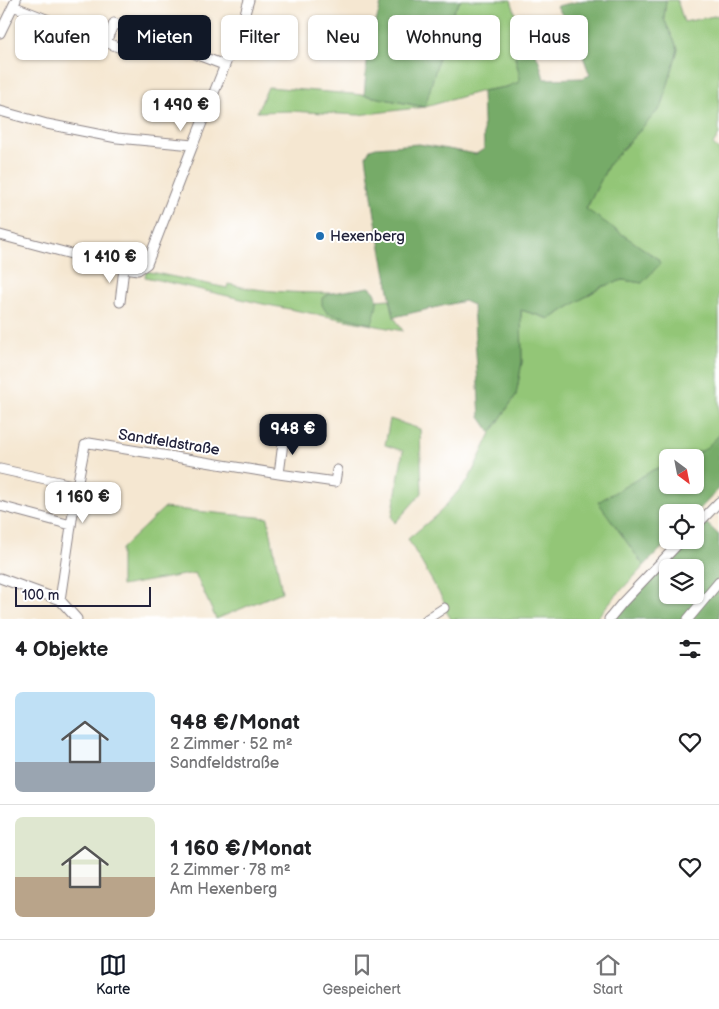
<!DOCTYPE html>
<html lang="de">
<meta charset="utf-8">
<style>
:root{--surface:#fff;--page:#f2f2f2;--text:#202124;--muted:#757577;--line:#e0e0e0;--accent:#111827}
body{margin:0;font-family:"Balsamiq Sans",sans-serif;background:var(--page);color:var(--text);height:100vh;display:flex;flex-direction:column;font-size:19px;white-space:nowrap}
*{box-sizing:border-box;margin:0}
p{font-size:16px;color:var(--muted)}
.icon{flex:none;width:28px;height:28px;fill:none;stroke:currentColor;stroke-width:2;stroke-linecap:round;stroke-linejoin:round}
.map{position:relative;height:619px;overflow:hidden}
.side{display:flex;flex-direction:column;background:var(--surface);flex:1}
.side>*{flex:none}
.banner{position:absolute;left:15px;top:15px;width:690px;height:45px;display:flex;gap:10px}
.needle{width:32px;rotate:148deg}
.controls{position:absolute;left:659px;top:449px;display:grid;gap:10px}
.controls a{display:grid;place-items:center;width:45px;height:45px;border-radius:8px;background:var(--surface);box-shadow:0 1px 4px #0004;font-size:25px}
.scale{position:absolute;left:15px;bottom:12px;width:136px;box-sizing:border-box;padding-left:5px;border:2px solid #22223b;border-top:0;font-size:14px;line-height:18px;white-space:nowrap;color:#22223b;-webkit-text-stroke:4px #fff;paint-order:stroke}
.price{position:absolute;translate:-50% -42px;padding:0 11px;border-radius:10px;background:#fff;color:#222;font-size:16px;line-height:32px;filter:drop-shadow(0 1px 2px #0008)}
.price::after{content:'';position:absolute;left:50%;top:30px;width:15px;height:11px;margin-left:-8px;background:inherit;clip-path:polygon(0 0,100% 0,50% 100%)}
.price.active{background:var(--accent);color:#fff}
ul{padding:0;list-style:none}
li{display:flex;align-items:center;gap:15px;height:125px;padding:0 15px}
li+li{border-top:1px solid var(--line)}
li span{display:grid;place-items:center;flex:none;width:140px;height:100px;border-radius:8px;color:#555}
li>.icon{margin-inline-start:auto}
span .icon{width:60px;height:60px;fill:#fffc;stroke-width:1}
li b{font-size:21px}
h2{display:flex;justify-content:space-between;align-items:center;height:60px;padding:0 15px;font-size:21px}
.pill{padding:0 18px;border-radius:8px;background:var(--surface);box-shadow:0 1px 4px #0004;font-size:18px;line-height:45px}
.pill.active{background:var(--accent);color:#fff}
.tabs{display:flex;justify-content:space-around;align-items:center;height:70px;border-top:1px solid var(--line);background:var(--surface);font-size:14px;color:var(--muted)}
.tabs a{display:grid;justify-items:center;gap:2px}
.tabs .active{color:var(--accent)}
.map>svg:first-child{display:block}
.green{fill:#93c677;stroke:#5a7459}
.forest{fill:#76ab68;stroke:#4c6652;fill-rule:evenodd}
.lines{fill:none;stroke-linecap:round;stroke-linejoin:round}
.street-casing{stroke:#8c8486;stroke-width:11}
.street{stroke:#fff;stroke-width:9}
.poi-dot{fill:#1f6fb2;stroke:#fff;stroke-width:2}
.labels{text-anchor:middle;stroke-width:4;stroke-linejoin:round;paint-order:stroke}
.poi-label{font-size:15px;fill:#22223b;stroke:#fff;text-anchor:start}
.street-label{font-size:15px;fill:#22223b;stroke:#fff}
</style>
<div class="map">
<svg width="719" height="619" viewBox="0 0 719 619">
<rect width="100%" height="100%" fill="#fff"/>
<filter id="ink" filterUnits="userSpaceOnUse"><feTurbulence type="fractalNoise" baseFrequency=".02" numOctaves="2"/><feDisplacementMap in="SourceGraphic" scale="10" xChannelSelector="R" yChannelSelector="G"/><feConvolveMatrix kernelMatrix="1 2 1 2 8 2 1 2 1" color-interpolation-filters="sRGB"/></filter>
<filter id="wash" filterUnits="userSpaceOnUse"><feTurbulence type="fractalNoise" baseFrequency=".0096" numOctaves="4" result="noise"/><feDisplacementMap in="SourceGraphic" scale="20" xChannelSelector="R" yChannelSelector="G"/><feGaussianBlur stdDeviation="1.12" result="paint"/><feColorMatrix in="noise" values="0 0 0 0 0 0 0 0 0 0 0 0 0 0 0 0 0 1.4 0 .05"/><feComposite in="paint" operator="in"/></filter>
<g filter="url(#wash)">
<rect width="100%" height="100%" fill="#f5e7d1"/>
<!-- green -->
<path class="green" d="M461,0H511L523,36L515,57L519,73V82L506,87L482,91L425,107L358,115L290,111L257,112L268,87L364,95L424,107L451,15Z
M666,0H677L684,22L719,15V135L713,145L719,150V435L704,450L685,457L668,458L667,465L653,470L599,502L644,566L610,602L596,619H451L444,608L446,605L408,539L439,513L469,479L491,433L516,395L522,362L521,310L550,319L601,287L623,280L642,283L658,259L586,210L609,164L662,106L678,49L664,19Z
M146,271L227,288L228,284C262,292 297,293 332,293L322,298L372,324L377,300L390,299L394,317L403,331L263,304L145,277Z
M390,419L420,429L422,493L395,523L392,517L403,451L385,445Z
M164,508L268,518L282,592L216,619L195,573L121,586V549Z"/>
<!-- forest -->
<path class="forest" d="M382,0H461L451,15L425,107L364,95L368,51Z
M585,0H666L664,19L678,49L662,106L609,164L586,209L658,259L660,264L642,283L623,280L601,287L550,319L521,310L522,362L516,395L491,433L480,417L473,305L464,301L394,317L375,216L366,156L370,149L376,147L419,144L476,154L484,149L482,91L506,87L519,82V73L515,57L523,36L533,48L539,61L544,79L583,78L590,75L577,41L557,6Z
M369,287C383,294 375,312 372,324L327,313L322,305V298L332,293Z
M719,435V489L695,514V512H668V540H670L644,566L598,502L653,470L667,465L668,485H695V458L685,457L704,450Z
M702,519L719,535V619H609L682,540H695V527ZM668,568H695V595H668Z"/>
</g>
<g filter="url(#ink)">
<g class="lines">
<!-- street casing -->
<g class="street-casing">
<path id="street" d="M13,6L123,49L132,31
M0,33L16,0
M106,42L114,23L224,65
M0,111L47,124L117,138L193,145L147,264L138,270L124,268L0,235
M193,145L243,20L249,0
M120,302L124,268
M0,469L77,486
M279,474L284,435
M0,506L71,525
M695,527L719,502
M0,578L60,600L77,619
M60,600L77,486L85,445L89,443L279,474L335,482L337,470
M427,619L444,608
M609,619L623,602L682,540
M688,619L719,582"/>
</g>
<!-- street -->
<use href="#street" class="street"/>
</g>
</g>
<!-- markers -->
<circle class="poi-dot" cx="320" cy="236" r="5"/>
<g class="labels">
<!-- poi labels -->
<g class="poi-label">
<text x="330" y="241">Hexenberg</text>
</g>
<!-- street labels -->
<g class="street-label">
<text transform="translate(169 442) rotate(9)" y="5">Sandfeldstraße</text>
</g>
</g>
</svg>
<div class="controls">
<a><svg class="needle" viewBox="-14 -14 28 28"><path d="M0-13l5 13h-10z" fill="#e53935"/><path d="M0 13l5-13h-10z" fill="#757577"/></svg></a>
<a><svg class="icon" aria-label="locate" viewBox="0 0 24 24"><circle cx="12" cy="12" r="6"/><path d="M12 2v4M12 18v4M2 12h4M18 12h4"/></svg></a>
<a><svg class="icon" aria-label="layers" viewBox="0 0 24 24"><path d="M12 4l9 5-9 5-9-5zM3 14l9 5 9-5"/></svg></a>
</div>
<div class="scale">100 m</div>
<b class="price" style="left:181px;top:132px">1 490 €</b>
<b class="price" style="left:110px;top:284px">1 410 €</b>
<b class="price active" style="left:293px;top:456px">948 €</b>
<b class="price" style="left:83px;top:524px">1 160 €</b>
<div class="banner">
<a class="pill">Kaufen</a>
<a class="pill active">Mieten</a>
<a class="pill">Filter</a>
<a class="pill">Neu</a>
<a class="pill">Wohnung</a>
<a class="pill">Haus</a>
</div>
</div>
<section class="side">
<h2>4 Objekte<svg class="icon" aria-label="filters" viewBox="0 0 24 24"><path d="M4 7h16M4 17h16"/><circle cx="9" cy="7" r="2"/><circle cx="15" cy="17" r="2"/></svg></h2>
<ul>
<li><span style="background:linear-gradient(#bfe0f5 70%,#9aa5b1 0)"><svg class="icon" aria-label="home" viewBox="0 0 24 24"><path d="M3 11l9-7 9 7M6 9v11h12V9"/></svg></span><div><b>948 €/Monat</b><p>2 Zimmer · 52 m²</p><p>Sandfeldstraße</p></div><svg class="icon" aria-label="heart" viewBox="0 0 24 24"><path d="M12 20l-8-8c-3-5 5-10 8-4 3-6 11-1 8 4z"/></svg></li>
<li><span style="background:linear-gradient(#dfe7d0 60%,#b9a48a 0)"><svg class="icon" aria-label="home" viewBox="0 0 24 24"><path d="M3 11l9-7 9 7M6 9v11h12V9"/></svg></span><div><b>1 160 €/Monat</b><p>2 Zimmer · 78 m²</p><p>Am Hexenberg</p></div><svg class="icon" aria-label="heart" viewBox="0 0 24 24"><path d="M12 20l-8-8c-3-5 5-10 8-4 3-6 11-1 8 4z"/></svg></li>
</ul>
</section>
<nav class="tabs">
<a class="active"><svg class="icon" aria-label="map" viewBox="0 0 24 24"><path d="M3 6l6-2 6 2 6-2v14l-6 2-6-2-6 2zM9 4v14M15 6v14"/></svg>Karte</a>
<a><svg class="icon" aria-label="saved" viewBox="0 0 24 24"><path d="M7 4h10v16l-5-4-5 4z"/></svg>Gespeichert</a>
<a><svg class="icon" aria-label="home" viewBox="0 0 24 24"><path d="M3 11l9-7 9 7M6 9v11h12V9"/></svg>Start</a>
</nav>
